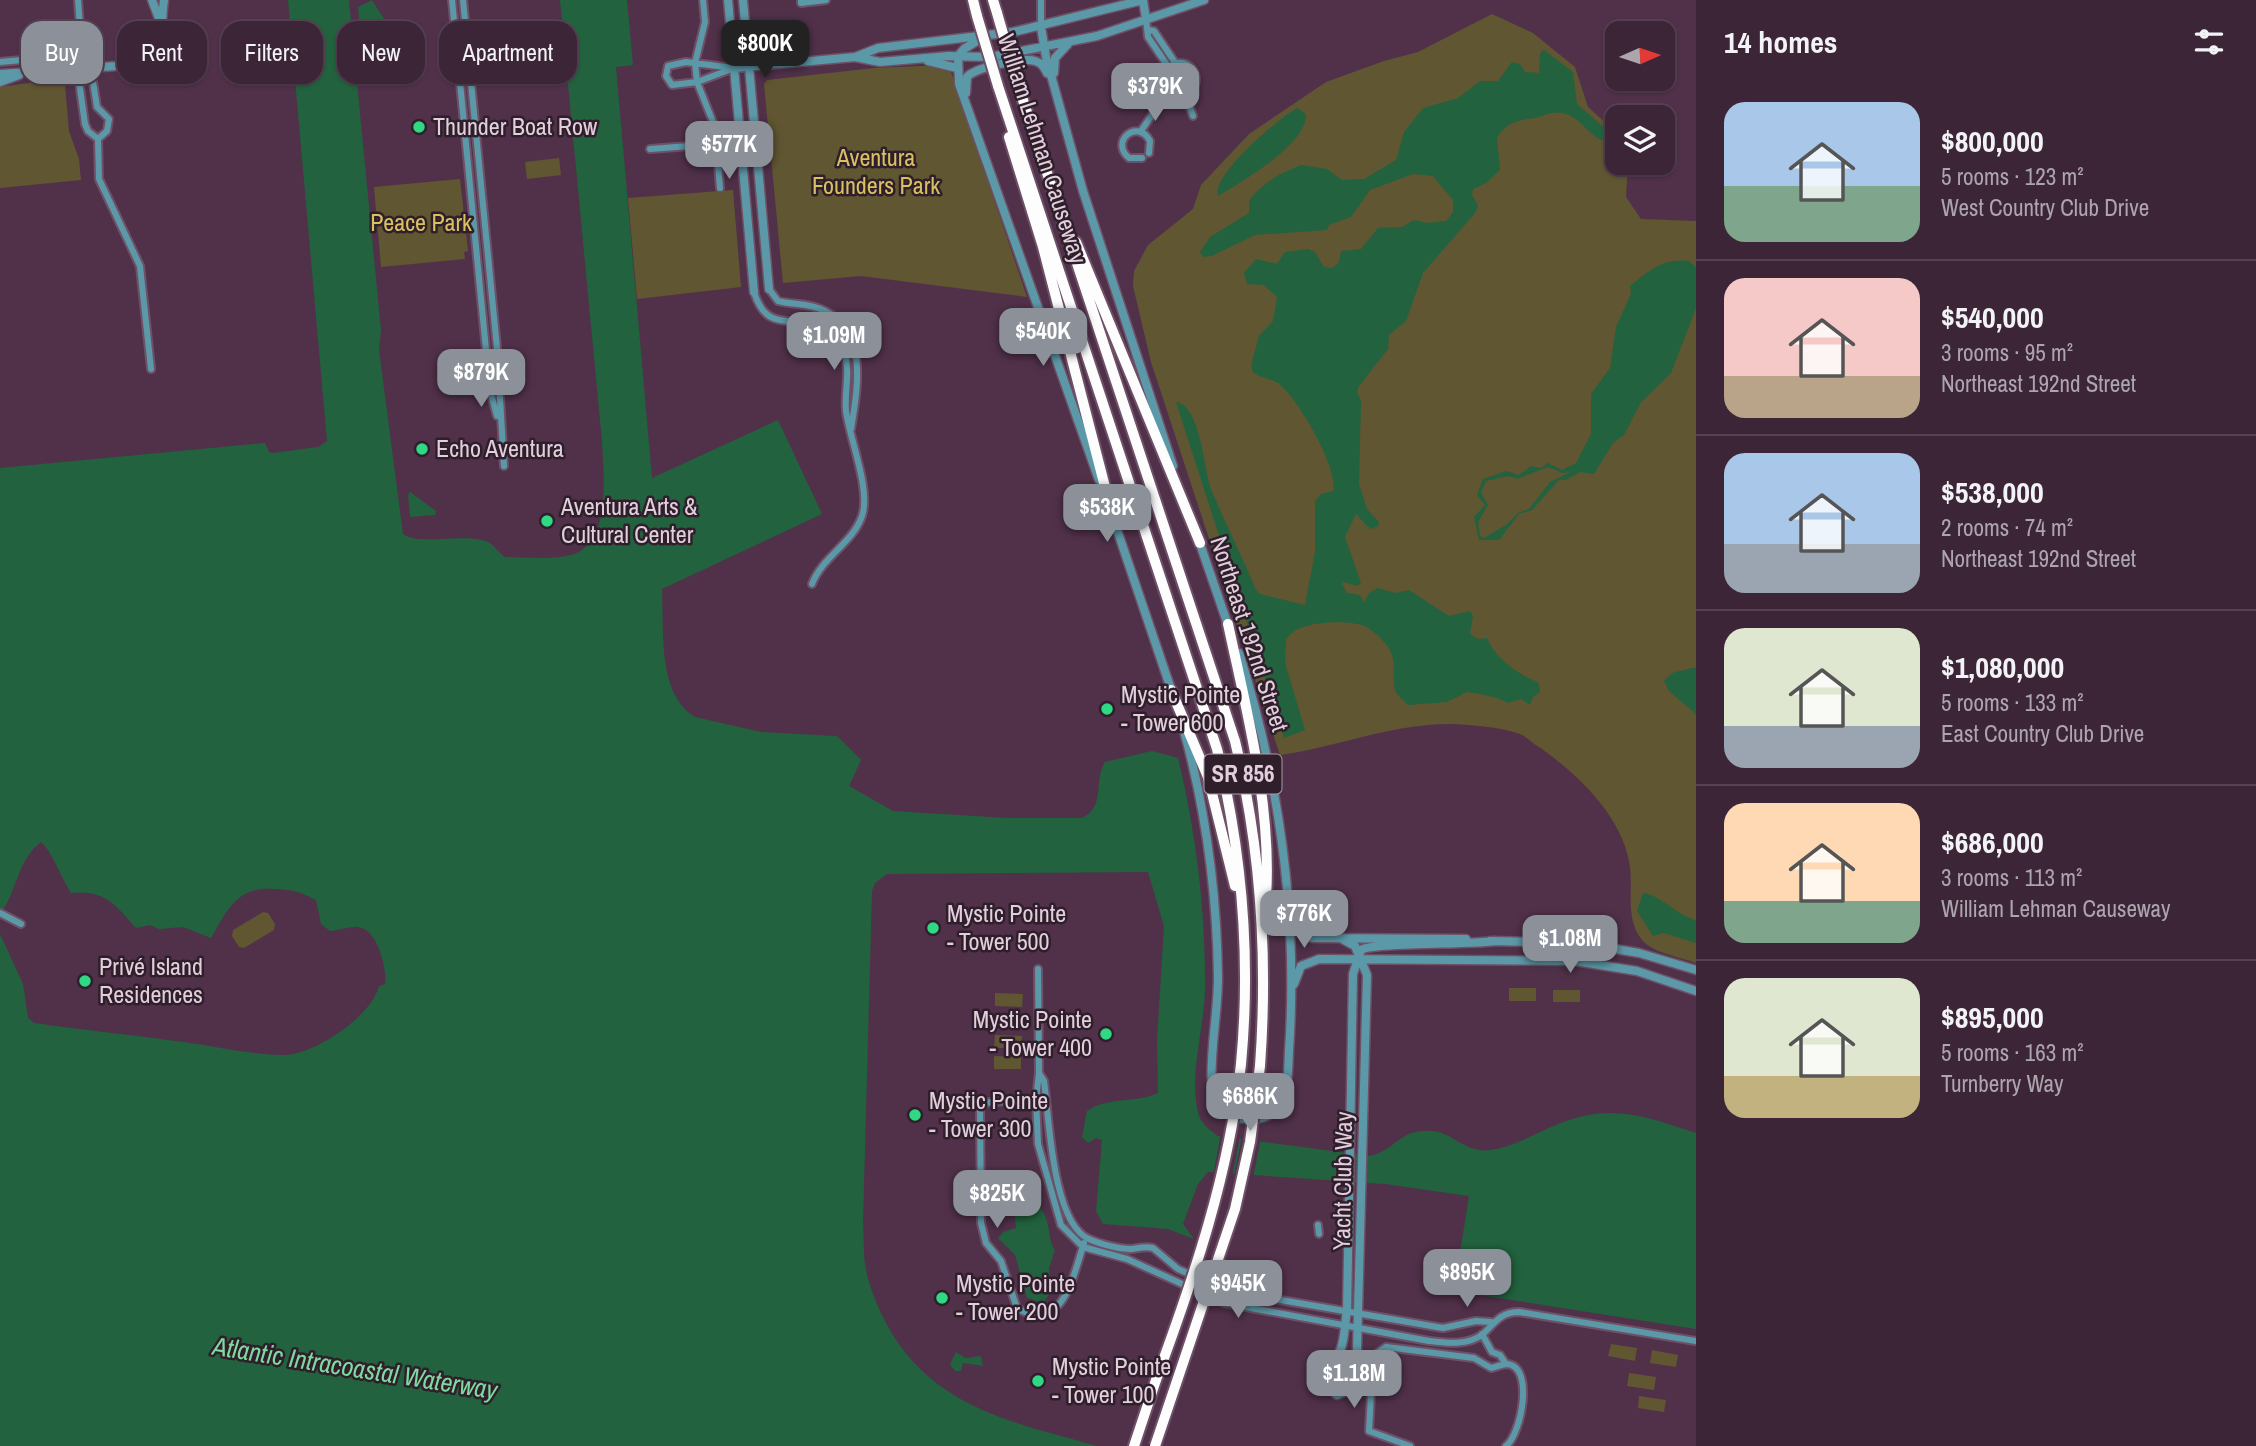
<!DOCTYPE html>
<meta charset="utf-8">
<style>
:root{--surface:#3d2538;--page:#442d40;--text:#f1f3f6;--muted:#ada5ae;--line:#564253;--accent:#8c9099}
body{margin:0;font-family:"Archivo Narrow",sans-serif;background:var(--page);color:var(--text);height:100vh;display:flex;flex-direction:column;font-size:26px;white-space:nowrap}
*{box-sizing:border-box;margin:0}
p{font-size:23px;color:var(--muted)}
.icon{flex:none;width:38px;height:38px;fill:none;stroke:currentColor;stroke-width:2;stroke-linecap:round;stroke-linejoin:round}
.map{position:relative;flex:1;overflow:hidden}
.panel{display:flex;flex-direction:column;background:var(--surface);width:560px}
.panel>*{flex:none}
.hud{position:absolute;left:21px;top:21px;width:665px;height:63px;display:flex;gap:14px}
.needle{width:46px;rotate:87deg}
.fabs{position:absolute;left:1605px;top:21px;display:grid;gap:14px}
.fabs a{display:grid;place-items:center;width:70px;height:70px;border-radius:14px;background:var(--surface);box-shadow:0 2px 5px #0004,0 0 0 2px var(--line);font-size:35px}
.price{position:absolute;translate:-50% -60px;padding:0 16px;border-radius:14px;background:var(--accent);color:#fff;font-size:23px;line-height:46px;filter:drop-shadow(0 2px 4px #0008)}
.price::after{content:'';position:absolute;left:50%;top:42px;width:21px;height:16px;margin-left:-10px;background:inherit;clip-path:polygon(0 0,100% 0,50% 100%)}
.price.selected{background:#222;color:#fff}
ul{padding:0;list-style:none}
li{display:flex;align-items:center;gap:21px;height:175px;padding:0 28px}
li+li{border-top:2px solid var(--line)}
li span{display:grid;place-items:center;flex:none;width:196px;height:140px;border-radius:21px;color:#555}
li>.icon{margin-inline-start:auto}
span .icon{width:84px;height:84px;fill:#fffc;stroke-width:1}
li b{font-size:30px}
h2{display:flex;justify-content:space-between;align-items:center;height:84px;padding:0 28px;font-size:30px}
.pill{padding:0 24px;border-radius:21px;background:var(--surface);box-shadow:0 2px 5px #0004,0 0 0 2px var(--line);font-size:24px;line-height:63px}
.pill.selected{background:var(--accent);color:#fff}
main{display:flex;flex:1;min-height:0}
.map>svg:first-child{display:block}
.green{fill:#605632}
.water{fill:#22623e;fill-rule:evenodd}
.pier{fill:#51314a}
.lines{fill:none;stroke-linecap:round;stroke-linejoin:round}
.minor-tunnel{stroke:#674960;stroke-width:6;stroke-dasharray:6 3;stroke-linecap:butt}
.minor-casing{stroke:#6e5067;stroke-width:10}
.tertiary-casing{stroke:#6e5067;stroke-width:11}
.motorway-casing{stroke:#6e5067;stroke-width:14}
.minor{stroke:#5c99a8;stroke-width:6}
.tertiary{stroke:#5c99a8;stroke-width:8}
.motorway{stroke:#fdfdfd;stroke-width:10}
.motorway-bridge-casing{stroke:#6e5067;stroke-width:14;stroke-linecap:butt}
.motorway-bridge{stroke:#fdfdfd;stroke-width:10}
.poi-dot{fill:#2fd883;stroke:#2e1f2a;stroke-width:2.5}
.labels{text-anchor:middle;stroke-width:5;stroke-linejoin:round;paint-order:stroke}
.shield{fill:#2e1f2a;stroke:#ac9aa7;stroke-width:2}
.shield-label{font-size:23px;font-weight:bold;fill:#e2cedd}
.poi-label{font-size:24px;fill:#e2cedd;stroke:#2e1f2a;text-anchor:start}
.street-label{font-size:24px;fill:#e2cedd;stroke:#2e1f2a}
.park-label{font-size:24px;fill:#d9c162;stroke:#2e1f2a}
.water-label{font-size:26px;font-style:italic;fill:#7fd9a0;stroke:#2e1f2a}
</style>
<main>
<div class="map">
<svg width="1696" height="1446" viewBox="0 0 1696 1446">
<rect width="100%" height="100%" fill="#51314a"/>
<!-- green -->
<path class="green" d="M1492,14L1533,33L1575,67L1588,107L1617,133V163H1628L1626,197L1641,219L1696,221V963C1680,957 1653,953 1642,940C1625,919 1633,891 1630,867C1624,818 1578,774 1539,747C1532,743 1525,735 1517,733C1499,727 1472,725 1453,724C1394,723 1338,747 1280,755L1151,362L1133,286L1134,271L1148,245L1193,209L1201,185L1249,134L1326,82L1384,61L1418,52Z
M945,65L950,69L1027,297L861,276L783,283L764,84L767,80L874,68Z
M57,79L65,85L69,131L79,159L81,180L0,188V87Z
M559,158L561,175L527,179L525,162Z
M460,179L468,251L464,252L465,259L381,267L374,187Z
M733,190L741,287L637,299L628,198Z
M263,912L268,913L275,924L274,930L244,948L239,947L232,936L233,930Z
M1509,988H1536V1001H1509Z
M1553,990H1580V1002H1553Z
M995,993L1023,994L1022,1007L995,1006Z
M995,1015H1022V1027H995Z
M995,1035L1022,1036L1021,1048H994Z
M994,1056L1021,1057V1069H994Z
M1611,1344L1637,1348L1635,1361L1608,1356Z
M1652,1350L1678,1355L1676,1367L1650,1363Z
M1629,1373L1656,1377L1654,1390L1627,1386Z
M1639,1396L1666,1400L1664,1412L1638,1408Z"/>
<!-- water -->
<path class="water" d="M288,0H349L381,330L379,350L403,534C419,546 466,532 488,542C494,545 499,553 505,557C526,557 551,560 571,555C613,544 603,473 602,441L560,0H627L633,65L616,67L652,478L778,420L822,514L662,589C664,629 657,694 695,717L761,732L837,736L861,760L849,786L893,811L1007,818H1082C1106,807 1093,781 1105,762L1152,751L1178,758C1196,832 1206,913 1205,990C1204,1029 1189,1074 1198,1112C1200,1123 1210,1130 1218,1136L1370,1156C1397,1150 1398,1129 1432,1131C1454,1133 1466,1154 1490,1150C1514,1147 1538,1132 1561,1123C1613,1103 1646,1117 1696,1133V1329L1454,1291L1469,1196L1385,1184L1208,1172L1198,1184L1183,1224L1194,1239L1168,1229L1103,1224L1096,1211L1102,1140L1096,1138L1088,1143L1082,1137L1087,1111C1108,1096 1135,1104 1158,1093L1157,1041L1164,926L1148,872L887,874L875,883L872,891L863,1222C864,1238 863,1255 866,1270C870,1289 878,1308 887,1325C933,1408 1012,1422 1097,1446H0V934L23,984L28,1018L34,1023C83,1030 133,1035 183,1042C216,1046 250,1055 284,1055C314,1055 372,1016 379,986L385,984C387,969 378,929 358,927C350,926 338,931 330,931L321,924L316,900C299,891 293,890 275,889C237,886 228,909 211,938L183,927L159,929L150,925L136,928C116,905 104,889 71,893C63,881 50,848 41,842C18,859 16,893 0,915V468L265,443L269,452L273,453L318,447L327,441Z
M372,0L386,22L361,39L358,7Z
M1544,50L1573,72L1577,104L1616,138L1612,142C1593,144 1582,116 1562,113C1553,111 1544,116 1535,118C1517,120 1508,122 1497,137L1500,170L1486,183L1473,189L1472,195L1478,206L1475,213L1423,273L1406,321L1389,335L1388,349L1359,386L1357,392L1361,401L1359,484L1367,509L1379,522L1378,526L1370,529L1356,514L1345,537L1361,583L1357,586L1344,582L1342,584L1347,593L1360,595L1364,603L1369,593L1378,588L1395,593L1409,590L1449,616L1470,611L1473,616L1470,634L1478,639L1487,638C1495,658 1518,675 1538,682L1540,692L1533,697L1530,705L1521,699L1508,703C1496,696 1480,694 1467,692L1447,702L1408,705L1396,693C1390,674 1400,659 1384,642C1380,637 1369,627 1362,625C1345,620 1295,620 1286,640L1285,663L1305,730L1284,738L1176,402C1201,406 1204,470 1211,489C1225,523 1242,556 1256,590L1260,594L1305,605L1315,552V501L1321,494L1333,491C1339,468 1297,397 1278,383C1271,379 1258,377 1253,372C1248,365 1258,347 1258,337L1273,321L1277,297L1264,285L1247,284L1244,273L1256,259L1277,264L1285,252L1308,249L1315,252L1324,267L1333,268L1339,262L1341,251L1361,249L1378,228L1402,227L1414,220L1427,223L1446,221L1453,212V200L1433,176L1413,174L1370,190L1351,217L1329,225L1327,230L1255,235L1212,256L1203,257L1200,252L1210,237L1249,213V201C1263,182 1281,173 1301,165L1327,169L1342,180L1364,179L1396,160L1404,132L1423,108L1458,98L1480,81H1498L1512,62L1520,64L1525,72L1539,73L1540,53Z
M1297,108L1306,114C1308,144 1241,182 1218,196C1211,175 1278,119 1297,108Z
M1689,261L1696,267V308L1671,373L1641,402L1624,435L1613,443L1594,474L1580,472L1566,480H1559L1532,510L1519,514L1499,540H1479L1474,517L1485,505L1477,495L1483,479L1506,471L1519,475L1531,466L1541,468L1548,463L1562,470L1576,463L1591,434V394L1610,368L1616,327L1631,294L1630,286C1649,271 1663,258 1689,261ZM1548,467L1563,473L1571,472L1550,482L1529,509L1518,513L1506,525L1484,538L1480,536L1478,522L1488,505L1481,493L1486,481L1509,476L1517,479Z
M410,492L436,511L435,515L410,517L408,495Z
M1692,668H1696V714L1669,691L1664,681L1672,673Z
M1643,893C1661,895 1674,914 1696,920V943L1664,933L1653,936L1637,911Z
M1008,1176L1012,1189L1017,1186L1021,1188L1022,1204L1039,1206C1052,1222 1047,1239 1055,1250L1049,1268L1051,1292L1043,1303L1027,1298L1015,1255L998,1238L1003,1232L1016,1228L1013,1200L1002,1188Z
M956,1352L966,1358L981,1356L983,1366L963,1363L961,1371H955L950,1364Z"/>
<!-- pier -->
<path class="pier" d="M1221,1133L1240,1136L1232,1177L1213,1176Z
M1242,1136L1261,1138L1253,1178L1234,1177Z"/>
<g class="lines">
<!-- minor-tunnel -->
<path class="minor-tunnel" d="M1164,107L1167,103"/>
<!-- minor casing -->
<g class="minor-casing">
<path id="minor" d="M78,0L80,28
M452,0L490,391L497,416
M463,0L497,348L504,466
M703,0L705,22L695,63L697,82L715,127L720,188
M801,0V3L826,0
M1146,19L1148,37L1169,68
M1041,27V0
M1149,30L1154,31L1176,64
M80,34L87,44L97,107L109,119L107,131L98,139
M80,37L75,39L74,46L85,124L88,131L98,139
M0,62L22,60
M686,62L734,68L697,82L672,85L666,76L668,66Z
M1164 79a16 16 0 1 1 32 0a16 16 0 1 1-32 0Z
M1185,94L1193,116
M1160,97L1167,87
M1141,131L1156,109L1157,102
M98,139L99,179L140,266L151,369
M650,149L716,144
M1142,158H1129C1109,141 1138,118 1150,141L1149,153
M769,289L778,301C794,305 810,303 825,311C869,332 857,391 851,429
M754,292C767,334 792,314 823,329C832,334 840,342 844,352C851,372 844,391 846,411C850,440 871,490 862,516C853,543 822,557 812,584
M0,913L21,924
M1038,969L1039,1073L1036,1099L1038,1144L1061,1225L1083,1247L1127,1259L1224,1303L1429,1341C1445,1343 1468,1346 1483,1334C1495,1323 1500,1312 1519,1312L1696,1341
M1039,1073L1044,1081C1049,1116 1052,1223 1089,1239C1100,1244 1119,1249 1131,1249C1139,1248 1145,1246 1153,1248L1178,1269L1229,1291L1443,1328L1476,1321L1491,1322
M1046,1098L980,1103L981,1223L986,1243L1001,1261L1017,1308C1063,1335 1073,1276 1084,1243
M1318,1225L1319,1234
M1482,1334L1492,1352L1500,1355L1506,1364
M1410,1446L1369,1431L1373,1356L1386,1347L1474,1358L1491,1368C1496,1367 1503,1364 1507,1364C1535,1366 1521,1435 1506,1446"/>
</g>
<!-- tertiary casing -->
<g class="tertiary-casing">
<path id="tertiary" d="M152,0L160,21
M728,0L754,292
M743,0L769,289
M1143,0L1146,19
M1041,27L1046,57L1083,191L1173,466
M958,56L959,84L1099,480
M958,56L964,49L980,39
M855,57L878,48L1013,32L1143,0
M928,61L957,68
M734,68L855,57L880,62L949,56L991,57L1097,36L1204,0
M1054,73L1055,58L1068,44
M0,74L131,65C166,58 160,28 164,0
M0,82L19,75
M966,93L967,77C974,68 1023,57 1035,61C1042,63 1044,67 1047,73
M1110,509L1173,695
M1198,538L1229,628
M1184,731C1206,811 1217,895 1218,978C1218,1014 1209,1054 1212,1089C1214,1121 1266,1131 1281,1103C1289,1088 1288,1067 1289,1051C1298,916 1280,782 1239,653
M1291,916L1298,931L1312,938L1466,939
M1342,939L1355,946L1367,975L1357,1350L1349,1390L1337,1395C1317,1378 1337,1364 1342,1345C1345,1334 1345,1322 1347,1311L1353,974L1361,950C1374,942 1470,945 1495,941
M1490,941L1580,943L1639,953L1696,970
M1294,984L1301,966L1319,959L1575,961L1637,971L1696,991"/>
</g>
<!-- motorway casing -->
<g class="motorway-casing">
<path id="motorway" d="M973,0L977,16
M993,0L997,13
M1017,82L1235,741C1261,849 1268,956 1260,1066
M998,86L1217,749C1242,852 1251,958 1241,1064
M1009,137L1043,247L1112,514
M1076,242L1200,543
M1228,624C1247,713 1272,806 1266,898
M1171,690L1208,777L1235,886
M1134,1446L1156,1380"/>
</g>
<!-- minor -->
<use href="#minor" class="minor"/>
<!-- tertiary -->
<use href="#tertiary" class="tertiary"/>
<!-- motorway -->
<use href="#motorway" class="motorway"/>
<!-- motorway-bridge casing -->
<g class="motorway-bridge-casing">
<path id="motorway-bridge" d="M997,13L1017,82
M977,16L998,86
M1156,1380C1194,1277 1229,1175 1241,1064
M1155,1446L1235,1209L1250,1142L1260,1066"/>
</g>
<!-- motorway-bridge -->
<use href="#motorway-bridge" class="motorway-bridge"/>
</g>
<!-- markers -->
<g class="poi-dot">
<circle cx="419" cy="127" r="7"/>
<circle cx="422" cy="449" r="7"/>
<circle cx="547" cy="521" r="7"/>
<circle cx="1107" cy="709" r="7"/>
<circle cx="933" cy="928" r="7"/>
<circle cx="85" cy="981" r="7"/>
<circle cx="1106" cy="1034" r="7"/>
<circle cx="915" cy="1115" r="7"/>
<circle cx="942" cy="1298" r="7"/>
<circle cx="1038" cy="1381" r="7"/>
</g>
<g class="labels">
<!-- shield labels -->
<rect class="shield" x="1204.5" y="754.5" width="77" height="39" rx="5"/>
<g class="shield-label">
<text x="1243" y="782">SR 856</text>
</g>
<!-- poi labels -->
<g class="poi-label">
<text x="433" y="135">Thunder Boat Row</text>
<text x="436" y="457">Echo Aventura</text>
<text x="561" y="515">Aventura Arts &amp;<tspan x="561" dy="28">Cultural Center</tspan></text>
<text x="1121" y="703">Mystic Pointe<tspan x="1121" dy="28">- Tower 600</tspan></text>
<text x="947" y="922">Mystic Pointe<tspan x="947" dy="28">- Tower 500</tspan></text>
<text x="99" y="975">Privé Island<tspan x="99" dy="28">Residences</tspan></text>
<text x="1092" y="1028" text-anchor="end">Mystic Pointe<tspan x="1092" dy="28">- Tower 400</tspan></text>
<text x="929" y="1109">Mystic Pointe<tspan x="929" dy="28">- Tower 300</tspan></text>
<text x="956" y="1292">Mystic Pointe<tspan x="956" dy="28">- Tower 200</tspan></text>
<text x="1052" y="1375">Mystic Pointe<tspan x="1052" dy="28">- Tower 100</tspan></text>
</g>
<!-- street labels -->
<g class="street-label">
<text transform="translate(1042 149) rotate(72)" y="8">William Lehman Causeway</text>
<text transform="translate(1249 634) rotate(72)" y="8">Northeast 192nd Street</text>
<text transform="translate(1343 1181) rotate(-89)" y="8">Yacht Club Way</text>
</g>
<!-- park labels -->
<g class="park-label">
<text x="876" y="166">Aventura<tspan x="876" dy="28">Founders Park</tspan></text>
<text x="421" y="231">Peace Park</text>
</g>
<!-- water labels -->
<g class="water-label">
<text transform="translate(355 1368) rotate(9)" y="9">Atlantic Intracoastal Waterway</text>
</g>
</g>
</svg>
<div class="fabs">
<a><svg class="needle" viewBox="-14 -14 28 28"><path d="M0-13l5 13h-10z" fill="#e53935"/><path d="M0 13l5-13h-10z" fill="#ada5ae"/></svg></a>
<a><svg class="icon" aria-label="layers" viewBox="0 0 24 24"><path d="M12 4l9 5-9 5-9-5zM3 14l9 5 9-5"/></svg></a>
</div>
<b class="price selected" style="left:765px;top:80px">$800K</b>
<b class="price" style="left:1155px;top:123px">$379K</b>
<b class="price" style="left:729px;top:181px">$577K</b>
<b class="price" style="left:1043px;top:368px">$540K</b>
<b class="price" style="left:834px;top:372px">$1.09M</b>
<b class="price" style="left:481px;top:409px">$879K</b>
<b class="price" style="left:1107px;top:544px">$538K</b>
<b class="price" style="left:1304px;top:950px">$776K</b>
<b class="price" style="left:1570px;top:975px">$1.08M</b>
<b class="price" style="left:1250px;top:1133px">$686K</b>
<b class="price" style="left:997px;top:1230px">$825K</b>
<b class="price" style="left:1467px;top:1309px">$895K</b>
<b class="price" style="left:1238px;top:1320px">$945K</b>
<b class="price" style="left:1354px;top:1410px">$1.18M</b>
<div class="hud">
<a class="pill selected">Buy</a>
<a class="pill">Rent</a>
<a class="pill">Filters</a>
<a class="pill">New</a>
<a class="pill">Apartment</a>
</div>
</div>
<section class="panel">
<h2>14 homes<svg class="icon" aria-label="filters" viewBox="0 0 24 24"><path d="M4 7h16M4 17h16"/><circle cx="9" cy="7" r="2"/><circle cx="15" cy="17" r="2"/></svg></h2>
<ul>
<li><span style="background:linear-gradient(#a9c7e8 60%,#7fa58c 0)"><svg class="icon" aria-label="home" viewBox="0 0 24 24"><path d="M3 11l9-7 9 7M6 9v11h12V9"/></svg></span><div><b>$800,000</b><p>5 rooms · 123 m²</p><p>West Country Club Drive</p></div></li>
<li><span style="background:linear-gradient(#f6c9c9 70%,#b9a48a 0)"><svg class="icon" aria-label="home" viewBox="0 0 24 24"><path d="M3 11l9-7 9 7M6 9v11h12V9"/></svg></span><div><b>$540,000</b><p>3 rooms · 95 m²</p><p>Northeast 192nd Street</p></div></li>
<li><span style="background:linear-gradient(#a9c7e8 65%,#9aa5b1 0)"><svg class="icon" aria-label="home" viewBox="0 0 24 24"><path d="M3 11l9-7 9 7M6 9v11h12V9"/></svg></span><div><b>$538,000</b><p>2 rooms · 74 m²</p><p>Northeast 192nd Street</p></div></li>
<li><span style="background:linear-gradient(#dfe7d0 70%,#9aa5b1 0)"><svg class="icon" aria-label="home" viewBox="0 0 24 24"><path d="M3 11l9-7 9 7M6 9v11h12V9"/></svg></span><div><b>$1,080,000</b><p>5 rooms · 133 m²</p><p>East Country Club Drive</p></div></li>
<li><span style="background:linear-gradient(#ffd9b3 70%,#7fa58c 0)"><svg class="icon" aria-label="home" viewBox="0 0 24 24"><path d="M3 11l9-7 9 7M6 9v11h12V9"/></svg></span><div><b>$686,000</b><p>3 rooms · 113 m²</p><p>William Lehman Causeway</p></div></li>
<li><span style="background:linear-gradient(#dfe7d0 70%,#c2b280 0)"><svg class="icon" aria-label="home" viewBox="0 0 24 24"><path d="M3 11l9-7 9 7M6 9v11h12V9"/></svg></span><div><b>$895,000</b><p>5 rooms · 163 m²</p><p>Turnberry Way</p></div></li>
</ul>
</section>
</main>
